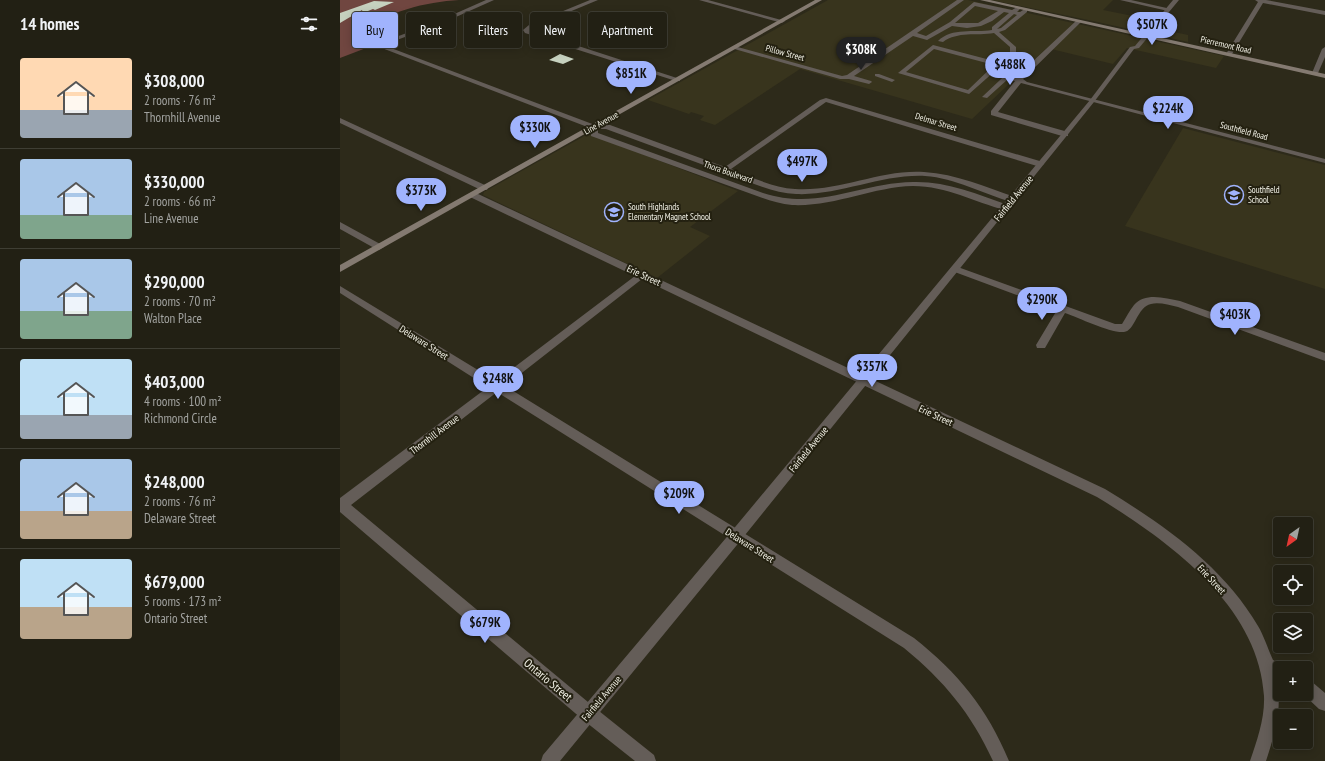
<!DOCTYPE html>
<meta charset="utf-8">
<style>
:root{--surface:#222014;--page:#2a281d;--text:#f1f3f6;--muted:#a2a3a0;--line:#3f3e34;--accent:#a0b3fd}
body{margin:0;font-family:"PT Sans Narrow",sans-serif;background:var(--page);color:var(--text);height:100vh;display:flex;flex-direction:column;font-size:15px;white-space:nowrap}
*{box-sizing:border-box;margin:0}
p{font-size:13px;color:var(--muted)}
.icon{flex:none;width:22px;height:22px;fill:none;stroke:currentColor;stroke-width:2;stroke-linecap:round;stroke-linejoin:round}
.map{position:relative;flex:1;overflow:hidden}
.drawer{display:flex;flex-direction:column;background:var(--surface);width:340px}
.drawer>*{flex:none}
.hud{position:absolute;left:12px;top:12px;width:380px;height:36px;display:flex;gap:8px}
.needle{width:26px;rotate:213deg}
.fabs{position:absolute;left:933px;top:517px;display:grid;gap:8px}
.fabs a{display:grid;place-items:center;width:40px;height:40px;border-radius:4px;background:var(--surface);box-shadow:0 2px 10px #0003,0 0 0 1px var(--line);font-size:20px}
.price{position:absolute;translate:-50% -34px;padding:0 9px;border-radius:14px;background:var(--accent);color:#111;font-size:13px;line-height:26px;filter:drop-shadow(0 1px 2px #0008)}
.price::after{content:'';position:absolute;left:50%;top:24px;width:12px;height:9px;margin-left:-6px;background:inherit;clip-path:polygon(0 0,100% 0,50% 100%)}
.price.active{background:#222;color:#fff}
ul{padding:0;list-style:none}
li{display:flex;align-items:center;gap:12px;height:100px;padding:0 20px}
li+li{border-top:1px solid var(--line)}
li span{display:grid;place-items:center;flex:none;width:112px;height:80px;border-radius:4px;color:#555}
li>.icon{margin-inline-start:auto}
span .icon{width:48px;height:48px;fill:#fffc;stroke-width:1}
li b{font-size:17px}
h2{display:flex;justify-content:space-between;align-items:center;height:48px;padding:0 20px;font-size:17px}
.tag{padding:0 14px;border-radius:4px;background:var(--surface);box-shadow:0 2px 10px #0003,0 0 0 1px var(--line);font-size:14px;line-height:36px}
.tag.active{background:var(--accent);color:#111}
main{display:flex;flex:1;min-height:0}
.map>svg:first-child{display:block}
.built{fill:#38341d}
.green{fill:#704640}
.building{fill:#c6d1bf}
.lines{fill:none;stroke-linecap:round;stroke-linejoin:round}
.minor{fill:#645d58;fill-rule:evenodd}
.tertiary{fill:#645d58;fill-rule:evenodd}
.secondary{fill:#847a71;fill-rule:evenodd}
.labels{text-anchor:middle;stroke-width:4;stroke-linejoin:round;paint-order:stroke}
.far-street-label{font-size:9px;fill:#f4f3e8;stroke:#242111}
.far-poi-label{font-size:9px;fill:#f4f3e8;stroke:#242111;text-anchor:start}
.street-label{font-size:10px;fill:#f4f3e8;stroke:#242111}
.near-street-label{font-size:12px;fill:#f4f3e8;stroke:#242111}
</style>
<main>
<section class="drawer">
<h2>14 homes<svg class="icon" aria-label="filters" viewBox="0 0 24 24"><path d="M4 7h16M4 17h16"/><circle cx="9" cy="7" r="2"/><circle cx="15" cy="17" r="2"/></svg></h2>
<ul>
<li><span style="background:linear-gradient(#ffd9b3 65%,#9aa5b1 0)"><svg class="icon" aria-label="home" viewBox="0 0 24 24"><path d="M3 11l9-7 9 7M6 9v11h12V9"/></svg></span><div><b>$308,000</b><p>2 rooms · 76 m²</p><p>Thornhill Avenue</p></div></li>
<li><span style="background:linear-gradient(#a9c7e8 70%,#7fa58c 0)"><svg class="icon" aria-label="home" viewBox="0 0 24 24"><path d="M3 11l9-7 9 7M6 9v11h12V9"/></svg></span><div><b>$330,000</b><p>2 rooms · 66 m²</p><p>Line Avenue</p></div></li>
<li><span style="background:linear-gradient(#a9c7e8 65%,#7fa58c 0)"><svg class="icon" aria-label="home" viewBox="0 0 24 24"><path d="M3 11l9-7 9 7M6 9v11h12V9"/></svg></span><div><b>$290,000</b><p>2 rooms · 70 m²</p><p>Walton Place</p></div></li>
<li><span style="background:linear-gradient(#bfe0f5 70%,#9aa5b1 0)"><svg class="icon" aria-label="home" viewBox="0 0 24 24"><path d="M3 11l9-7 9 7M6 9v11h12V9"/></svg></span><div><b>$403,000</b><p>4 rooms · 100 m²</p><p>Richmond Circle</p></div></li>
<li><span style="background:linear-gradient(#a9c7e8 65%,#b9a48a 0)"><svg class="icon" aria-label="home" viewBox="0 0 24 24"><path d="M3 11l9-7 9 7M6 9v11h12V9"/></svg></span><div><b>$248,000</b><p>2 rooms · 76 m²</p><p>Delaware Street</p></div></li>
<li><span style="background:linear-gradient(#bfe0f5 60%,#b9a48a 0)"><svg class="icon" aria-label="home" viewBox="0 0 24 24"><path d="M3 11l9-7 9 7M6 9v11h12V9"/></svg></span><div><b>$679,000</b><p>5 rooms · 173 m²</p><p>Ontario Street</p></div></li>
</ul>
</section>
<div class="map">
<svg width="985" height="761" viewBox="0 0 985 761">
<rect width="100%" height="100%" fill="#2d2a1a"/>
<!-- built -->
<path class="built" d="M488,0H628L884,56L876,68L787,48L773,64L707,48L632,119L460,69L375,125L360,120L364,116L351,112L349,114L308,100Z
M652,0H773L763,10L823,22L820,29L848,35V42L753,21Z
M843,128L985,165V289L785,226Z
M248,134H250L398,191L350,227L370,236L317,278L143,195L144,192Z"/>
<!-- green -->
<path class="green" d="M0,0H119C86,2 46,11 21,34L23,39L34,45L0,58Z"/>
<!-- building -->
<path class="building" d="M34,1L54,2L35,10L33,9L23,13L22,10L0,23V13Z
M220,54L234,59L223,64L209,60Z"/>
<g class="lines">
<!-- minor -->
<path class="minor" d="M146,0H154L98,25L43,45L255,125H270L385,167L480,100L486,98L703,162L704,164L700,166H697L486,102L391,169C412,177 433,188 455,189C499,192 541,169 584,172C616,174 646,187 675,197L676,199L672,202C643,194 615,178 585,176C541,174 499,196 456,194C432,193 408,181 386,173H381L380,171L266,129H258V133L423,193C479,211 519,183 573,182C606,181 637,194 668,205L669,207L665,210C634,202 607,186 573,186C532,187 494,207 452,205C440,204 428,200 417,196L251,136L250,128L34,45L94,23Z
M250,0H258L193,27L189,30L340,79V81H336L185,33L183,30L189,25Z
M359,0H368L445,21L442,23Z
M617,0H624L577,33L586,36L610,22L634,2L672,10L677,7L680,9L677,12H680L683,10H687V12L665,30L659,32L676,47V53L673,58L686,62L671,77H676L737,20H741V22L683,79L687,82L985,159V163L681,83L658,112L728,132V136H722L651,115V111L675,81L667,80L647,98L642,97L678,63L670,62L664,63L629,94L558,73L593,45L658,62L667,58L670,53V47L654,33C636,36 618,31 603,42L598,41C612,27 634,33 652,30V27L669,13L664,12L652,21L641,26L627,28L612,26L587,40L573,36L514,76L531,81L532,82L529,84L509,79H500L391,48L394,46L502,76L507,75ZM635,6L658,11L638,23H615ZM674,14L677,15L661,28L657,29ZM594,49L654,65L628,90L566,72Z
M780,0H791L831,9L828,11Z
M915,0H926L985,11V15L923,3L892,54L887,55L886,54L918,2Z
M985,47V57L978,73L973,74L972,73L982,49Z
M535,74H539L555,80L552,82L535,76Z
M0,118L147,186L148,188L147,190H141L0,123Z
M130,193H136L765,489C824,525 883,566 918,626C924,636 928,649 933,660L945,666L946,668H940V679L937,677C942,710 936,730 926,761H910C917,741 925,718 924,696C919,605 827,540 757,497L302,279L165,386L574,638C618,673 647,708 669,761H653C631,713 604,681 564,648L157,392L11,505L254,707L314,755L316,761H295L242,719L0,512V498L148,387L0,293V286L156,381L295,276L130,197L129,195Z
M0,222L42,245L44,247L39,250L36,249L0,229Z
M615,266L775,324H782C786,318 789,311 794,305C805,292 825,298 840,301L985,353V361L838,307C829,305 819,302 811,304C797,307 795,331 784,332C769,333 740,318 725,313L705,348H697L696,345L717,310L612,271L610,269L612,267Z
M966,678L971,681L985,693V711L979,709L963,694H966Z"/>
<!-- tertiary -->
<path class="tertiary" d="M833,0H839L799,48L794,49L754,102L401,540L220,761H201L203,755L391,532L750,100L790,47L795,46Z"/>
<!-- secondary -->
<path class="secondary" d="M475,0H482L0,272V265Z
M640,0H650L985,74V78Z"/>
</g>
<!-- icons -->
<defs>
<g id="school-ring" transform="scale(1)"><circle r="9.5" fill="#242111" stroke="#a0b3fd" stroke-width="1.5"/><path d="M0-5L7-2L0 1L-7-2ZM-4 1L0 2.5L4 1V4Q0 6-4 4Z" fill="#a0b3fd"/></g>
</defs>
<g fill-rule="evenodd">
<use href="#school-ring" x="894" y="195"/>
<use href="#school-ring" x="274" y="212"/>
</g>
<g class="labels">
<!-- far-street labels -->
<g class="far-street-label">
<text transform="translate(886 45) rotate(13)" y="3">Pierremont Road</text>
<text transform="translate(445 53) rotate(15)" y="3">Pillow Street</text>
<text transform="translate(596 122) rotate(17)" y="3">Delmar Street</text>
<text transform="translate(261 123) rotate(-29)" y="3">Line Avenue</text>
<text transform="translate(904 131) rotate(15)" y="3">Southfield Road</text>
<text transform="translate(388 172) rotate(19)" y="3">Thora Boulevard</text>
</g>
<!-- far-poi labels -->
<g class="far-poi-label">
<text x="908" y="193">Southfield<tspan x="908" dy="10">School</tspan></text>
<text x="288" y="210">South Highlands<tspan x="288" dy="10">Elementary Magnet School</tspan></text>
</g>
<!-- street labels -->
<g class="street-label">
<text transform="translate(673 198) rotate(-51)" y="4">Fairfield Avenue</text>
<text transform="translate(304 275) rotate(25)" y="4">Erie Street</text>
<text transform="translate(84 342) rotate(32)" y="4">Delaware Street</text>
<text transform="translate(596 415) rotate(25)" y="4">Erie Street</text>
<text transform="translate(94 434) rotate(-37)" y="4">Thornhill Avenue</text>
<text transform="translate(468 449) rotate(-51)" y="4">Fairfield Avenue</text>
<text transform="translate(410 545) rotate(32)" y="4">Delaware Street</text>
<text transform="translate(872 579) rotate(47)" y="4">Erie Street</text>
<text transform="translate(261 698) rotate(-50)" y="4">Fairfield Avenue</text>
</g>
<!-- near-street labels -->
<g class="near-street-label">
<text transform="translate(208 680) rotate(40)" y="4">Ontario Street</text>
</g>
</g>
</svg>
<div class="fabs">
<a><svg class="needle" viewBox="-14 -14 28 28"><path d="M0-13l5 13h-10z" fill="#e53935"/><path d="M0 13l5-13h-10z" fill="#a2a3a0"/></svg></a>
<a><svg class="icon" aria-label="locate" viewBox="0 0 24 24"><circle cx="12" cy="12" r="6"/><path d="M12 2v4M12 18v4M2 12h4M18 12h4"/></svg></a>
<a><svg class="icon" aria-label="layers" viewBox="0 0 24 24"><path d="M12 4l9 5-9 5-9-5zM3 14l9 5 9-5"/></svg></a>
<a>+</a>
<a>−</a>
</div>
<b class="price" style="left:812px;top:46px">$507K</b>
<b class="price active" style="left:521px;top:71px">$308K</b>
<b class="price" style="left:670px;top:86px">$488K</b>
<b class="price" style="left:291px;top:95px">$851K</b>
<b class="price" style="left:828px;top:130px">$224K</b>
<b class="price" style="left:195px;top:149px">$330K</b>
<b class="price" style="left:462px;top:183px">$497K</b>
<b class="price" style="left:81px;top:212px">$373K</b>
<b class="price" style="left:702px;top:321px">$290K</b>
<b class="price" style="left:895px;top:336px">$403K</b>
<b class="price" style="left:532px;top:388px">$357K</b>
<b class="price" style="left:158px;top:400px">$248K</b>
<b class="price" style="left:339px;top:515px">$209K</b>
<b class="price" style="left:145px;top:644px">$679K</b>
<div class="hud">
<a class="tag active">Buy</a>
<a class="tag">Rent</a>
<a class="tag">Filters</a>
<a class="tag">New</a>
<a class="tag">Apartment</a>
</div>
</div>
</main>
